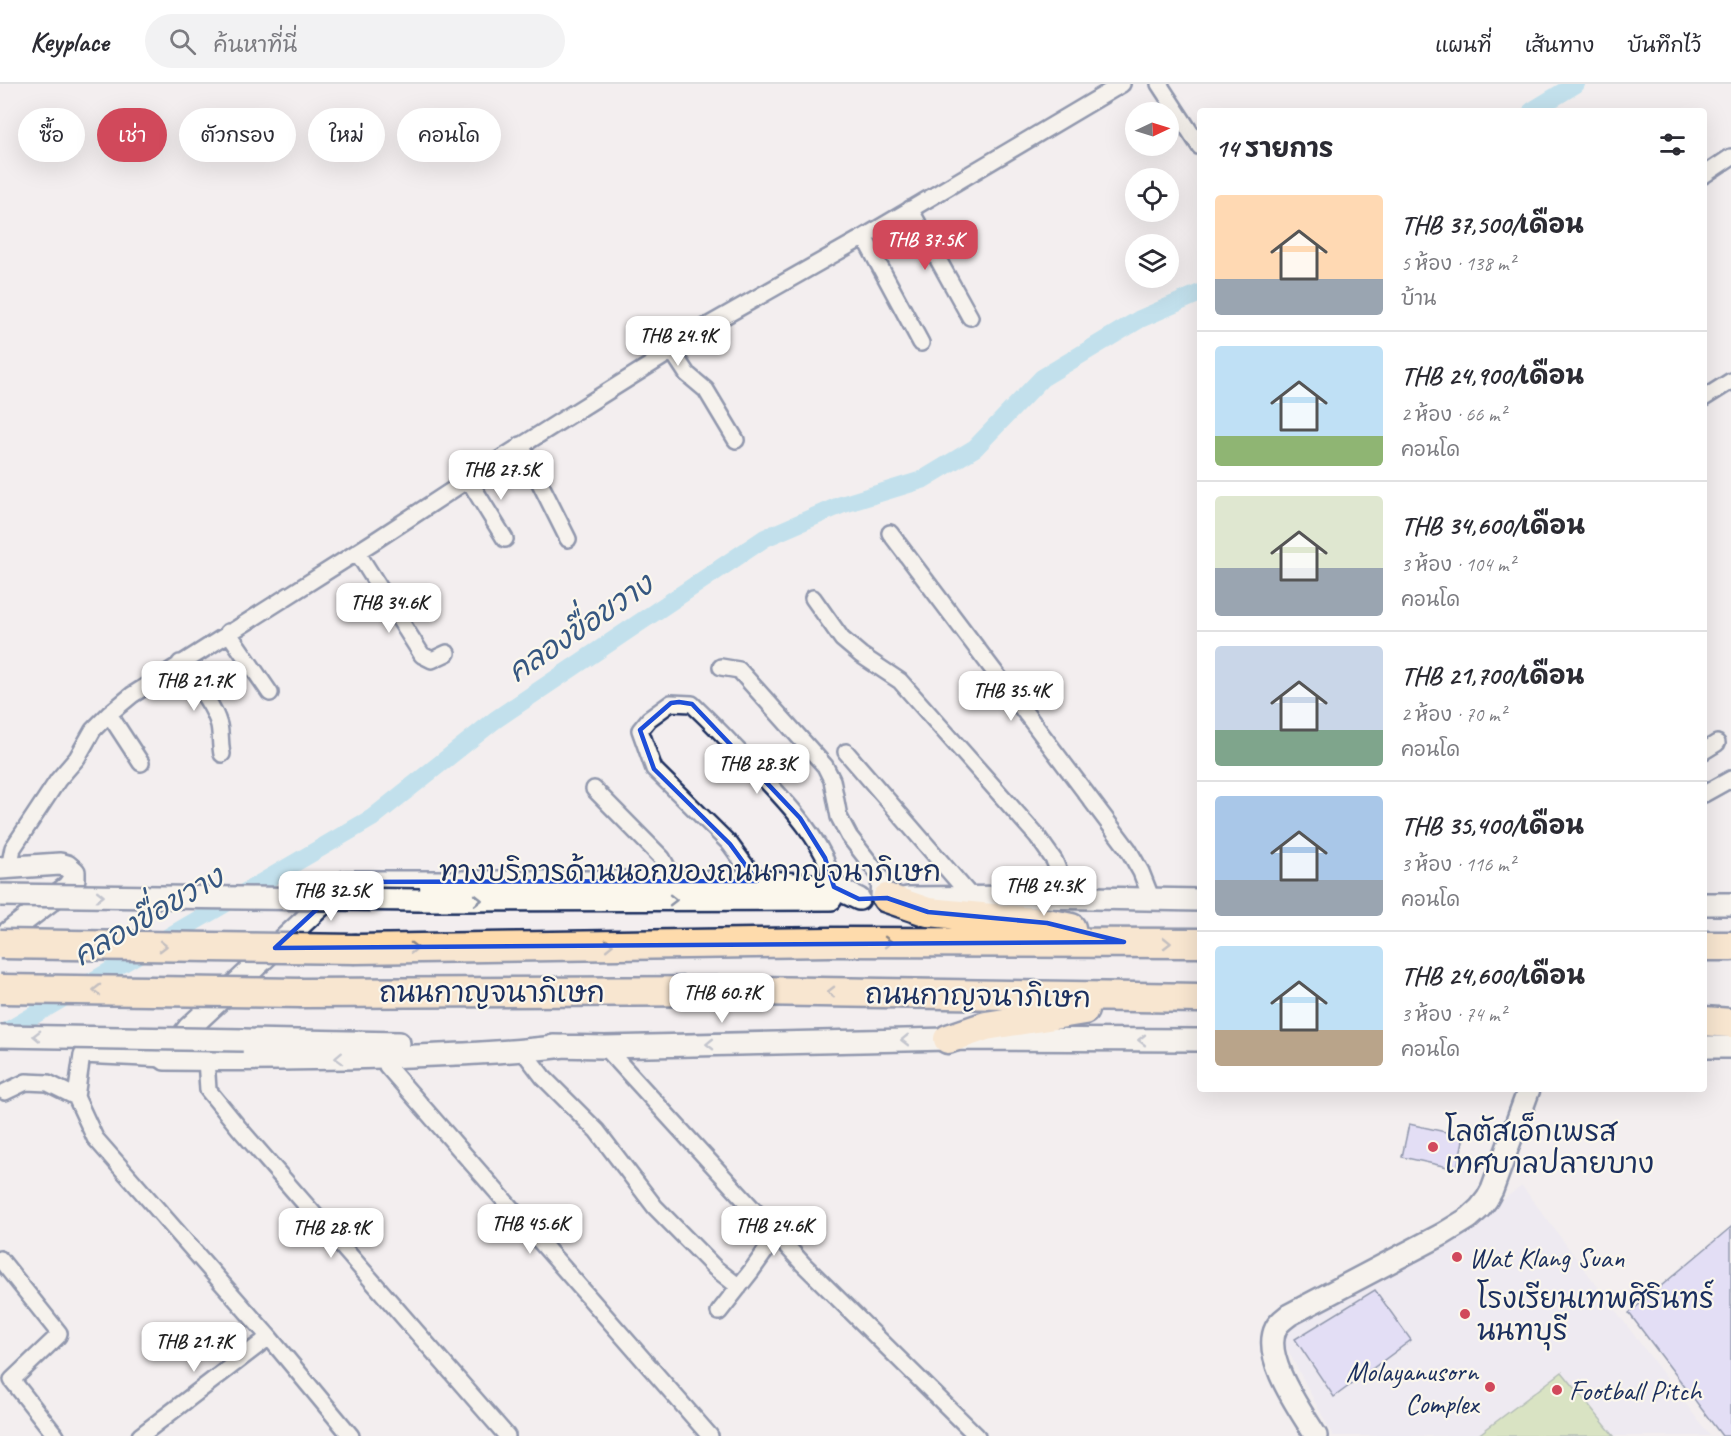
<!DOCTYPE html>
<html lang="th">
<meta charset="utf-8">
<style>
:root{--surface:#fff;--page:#f2f2f3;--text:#2b2b33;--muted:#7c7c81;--line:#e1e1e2;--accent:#d1495b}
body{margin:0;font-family:Caveat,"Playpen Sans Thai",sans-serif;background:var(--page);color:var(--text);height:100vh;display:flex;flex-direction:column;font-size:22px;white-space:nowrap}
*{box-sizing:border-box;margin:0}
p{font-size:20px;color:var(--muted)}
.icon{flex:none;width:33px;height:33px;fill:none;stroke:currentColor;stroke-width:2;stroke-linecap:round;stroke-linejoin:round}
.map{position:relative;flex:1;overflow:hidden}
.side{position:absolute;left:1197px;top:24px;width:510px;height:984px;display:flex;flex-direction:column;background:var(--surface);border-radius:6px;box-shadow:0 6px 24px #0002}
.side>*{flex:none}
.top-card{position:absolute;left:18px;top:24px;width:570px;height:54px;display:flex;gap:12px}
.needle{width:39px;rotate:86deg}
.controls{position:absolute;left:1125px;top:18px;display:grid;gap:12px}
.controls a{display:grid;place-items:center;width:54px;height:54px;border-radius:50%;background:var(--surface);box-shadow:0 6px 24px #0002;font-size:30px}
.price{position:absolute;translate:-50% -51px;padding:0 14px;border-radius:12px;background:#fff;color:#222;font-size:20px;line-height:39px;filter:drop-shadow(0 2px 3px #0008)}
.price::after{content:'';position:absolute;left:50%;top:36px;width:18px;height:14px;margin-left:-9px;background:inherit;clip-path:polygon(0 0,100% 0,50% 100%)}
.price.current{background:var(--accent);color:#fff}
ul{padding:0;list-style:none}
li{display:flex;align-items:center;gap:18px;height:150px;padding:0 18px}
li+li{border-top:2px solid var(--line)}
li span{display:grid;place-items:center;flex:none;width:168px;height:120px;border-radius:6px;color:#555}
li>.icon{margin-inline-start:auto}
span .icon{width:72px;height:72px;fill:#fffc;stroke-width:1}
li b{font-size:26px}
h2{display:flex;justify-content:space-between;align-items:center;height:72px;padding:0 18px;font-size:26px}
.tag{padding:0 21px;border-radius:27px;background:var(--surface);box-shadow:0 6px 24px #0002;font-size:21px;line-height:54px}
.tag.current{background:var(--accent);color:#fff}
header{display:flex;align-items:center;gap:36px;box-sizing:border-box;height:84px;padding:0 30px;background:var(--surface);border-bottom:2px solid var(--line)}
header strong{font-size:28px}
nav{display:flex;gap:33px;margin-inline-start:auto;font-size:21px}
.search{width:420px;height:54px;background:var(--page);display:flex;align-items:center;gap:15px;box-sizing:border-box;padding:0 21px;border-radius:33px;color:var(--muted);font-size:22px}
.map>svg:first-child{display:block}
.built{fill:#e9e4f3}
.green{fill:#bbd68e;stroke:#6b8276;stroke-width:1.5}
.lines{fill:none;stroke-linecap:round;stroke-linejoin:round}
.canal{stroke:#88cfe9;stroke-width:18}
.building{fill:#d1cbfd;stroke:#1b2f5e;stroke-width:1.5}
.street-casing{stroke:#1b2f5e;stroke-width:20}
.secondary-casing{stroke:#1b2f5e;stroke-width:26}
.highway-casing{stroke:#1b2f5e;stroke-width:33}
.street{stroke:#fbf7ec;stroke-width:15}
.secondary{stroke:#fbf7ec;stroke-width:21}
.highway{stroke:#fedbac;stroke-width:28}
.secondary-bridge-casing{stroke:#1b2f5e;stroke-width:26;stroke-linecap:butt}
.highway-bridge-casing{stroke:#1b2f5e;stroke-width:33;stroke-linecap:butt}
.secondary-bridge{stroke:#fbf7ec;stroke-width:21}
.highway-bridge{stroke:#fedbac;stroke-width:28}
.oneway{stroke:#8b93a5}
.oneway2{stroke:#8c8585}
.marked{fill:none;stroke:#1d4ed8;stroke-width:4.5;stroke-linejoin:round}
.poi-dot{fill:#d1495b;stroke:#fbf7ec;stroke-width:2}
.labels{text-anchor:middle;stroke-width:4.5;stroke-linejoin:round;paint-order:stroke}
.street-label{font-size:28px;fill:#1b2f5e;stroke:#fbf7ec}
.poi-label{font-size:28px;fill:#1b2f5e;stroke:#fbf7ec;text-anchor:start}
.water-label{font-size:30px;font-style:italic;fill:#365781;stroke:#fbf7ec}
</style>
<header>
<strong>Keyplace</strong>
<div class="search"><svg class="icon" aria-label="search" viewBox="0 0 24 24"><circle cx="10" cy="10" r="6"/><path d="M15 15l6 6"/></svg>ค้นหาที่นี่</div>
<nav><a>แผนที่</a><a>เส้นทาง</a><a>บันทึกไว้</a></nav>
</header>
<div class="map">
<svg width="1731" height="1352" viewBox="0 0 1731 1352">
<rect width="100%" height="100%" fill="#f3eeef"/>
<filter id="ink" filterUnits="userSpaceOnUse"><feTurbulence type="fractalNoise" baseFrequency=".0167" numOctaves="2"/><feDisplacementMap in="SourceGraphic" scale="12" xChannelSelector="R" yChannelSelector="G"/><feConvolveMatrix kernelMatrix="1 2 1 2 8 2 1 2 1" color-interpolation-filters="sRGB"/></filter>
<g filter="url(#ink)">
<!-- built -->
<path class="built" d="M1522,1102L1710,1352H1333L1284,1259L1290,1242L1478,1133Z"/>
<!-- green -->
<path class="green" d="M1562,1288L1614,1352H1477Z"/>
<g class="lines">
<!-- canal -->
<path class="canal" d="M1532,27L1576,0
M0,951L372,734L495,636L765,454L841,421L922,396L975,364L1042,294L1140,235L1200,209"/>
</g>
<!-- building -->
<path class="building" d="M1409,1040L1464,1052L1457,1085L1402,1073Z
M1731,1143V1352H1722L1629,1229Z
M1375,1206L1411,1256L1334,1313L1295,1255Z"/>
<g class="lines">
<!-- street casing -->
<g class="street-casing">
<path id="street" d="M1159,0L1200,63
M1704,91L1731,73
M910,125L970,233
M864,153L921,259
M672,267L687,290L706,306L736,356
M1704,314L1731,297
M521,361L568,455
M468,395L505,455
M890,449L1128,765L1141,788L1152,816
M357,468L422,571L432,576L447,569
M813,514L842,555L861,571L900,597L1037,752L1054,776L1070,814
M228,548L270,609
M180,579C194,598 213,619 219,641C221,650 220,661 222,670
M721,583L739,586L825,682L832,696L839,733L849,752L880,792L879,814
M109,630L141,679
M1704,667L1717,659
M846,668L973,815
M594,705L662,774L676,799
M1704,710L1731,695
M9,784L13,764L58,696L77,674L93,646L109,630L132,611L373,458L489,382L672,267L700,246L864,153L1122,0
M757,797L730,760L654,685L640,646L649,635L671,619L692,620C714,641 735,663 756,686C781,713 807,739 824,772C828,782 831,793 834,803
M605,963L803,1180L977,1352
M523,967L543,993L597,1047L655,1123L715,1184L739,1203
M385,973L387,982L710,1352
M165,975L82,971L76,1013L95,1054L269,1253L351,1352
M206,975L208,1006L239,1044L507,1352
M5,1008L26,998L48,999L76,1013
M0,1175L59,1249L58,1252L12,1296L56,1352
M719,1228L752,1186L777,1151
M140,1352L269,1253"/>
</g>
<!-- secondary casing -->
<g class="secondary-casing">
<path id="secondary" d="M0,784L60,780L67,782L74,788V795L68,803L0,855
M907,814L1037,813L1200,816
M420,816L831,815
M1704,820H1731
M243,956L399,959
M553,962L605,963L948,955L1200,956
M565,962C504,969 443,971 381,973C309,975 237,976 165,975L189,944L346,798H730L757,797L834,803L859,815
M1704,963H1731
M1316,1352C1301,1327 1261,1273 1276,1244C1279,1238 1284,1235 1289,1231L1443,1150L1469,1134L1480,1124L1487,1115L1492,1106L1529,1005"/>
</g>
<!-- highway casing -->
<g class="highway-casing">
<path id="highway" d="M887,814L928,828L1047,839L1071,844
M1704,862H1731
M356,865L830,858L1200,859
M302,909L754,907L1200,914
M1704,937L1731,939
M948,955L986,942L1084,926"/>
</g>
<!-- street -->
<use href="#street" class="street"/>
<!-- secondary -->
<use href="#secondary" class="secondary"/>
<!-- highway -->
<use href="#highway" class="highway"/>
<!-- secondary-bridge casing -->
<g class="secondary-bridge-casing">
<path id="secondary-bridge" d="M0,811L420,816
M0,952L243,956"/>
</g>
<!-- highway-bridge casing -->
<g class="highway-bridge-casing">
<path id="highway-bridge" d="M0,860L356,865
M0,905L302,909"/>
</g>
<!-- secondary-bridge -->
<use href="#secondary-bridge" class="secondary-bridge"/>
<!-- highway-bridge -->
<use href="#highway-bridge" class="highway-bridge"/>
</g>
<!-- one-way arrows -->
<defs><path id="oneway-chevron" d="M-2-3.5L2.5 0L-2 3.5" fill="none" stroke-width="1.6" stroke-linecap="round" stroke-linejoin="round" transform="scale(1.5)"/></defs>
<g class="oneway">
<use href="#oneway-chevron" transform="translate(100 812) rotate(1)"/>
<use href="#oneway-chevron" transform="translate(478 816)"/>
<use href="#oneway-chevron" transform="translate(673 816)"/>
<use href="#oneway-chevron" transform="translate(37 952) rotate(-179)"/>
<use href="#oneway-chevron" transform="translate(905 956) rotate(179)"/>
<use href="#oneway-chevron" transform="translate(1142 956) rotate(-180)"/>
<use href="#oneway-chevron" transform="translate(710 960) rotate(179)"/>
<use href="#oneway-chevron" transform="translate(339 974) rotate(178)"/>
</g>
<g class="oneway2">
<use href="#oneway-chevron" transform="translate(888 858)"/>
<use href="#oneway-chevron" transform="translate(1167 859) rotate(1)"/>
<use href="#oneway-chevron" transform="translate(609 861) rotate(-1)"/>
<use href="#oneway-chevron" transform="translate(163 862) rotate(1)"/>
<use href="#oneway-chevron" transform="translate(414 864) rotate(-1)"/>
<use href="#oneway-chevron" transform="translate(97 906) rotate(-179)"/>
<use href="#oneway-chevron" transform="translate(831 908) rotate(-179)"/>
</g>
</g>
<!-- marked area -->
<path d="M0 0H1731V1352H0ZM679,618L692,620L800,734L825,774L834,803L859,815L887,814L928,828L1047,839L1124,858L275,864L346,798L757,797L730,760L654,685L640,646L671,619Z" fill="#f3eeef" fill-opacity=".55" fill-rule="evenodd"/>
<path class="marked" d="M679,618L692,620L800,734L825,774L834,803L859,815L887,814L928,828L1047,839L1124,858L275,864L346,798L757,797L730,760L654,685L640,646L671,619Z"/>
<!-- markers -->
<g class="poi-dot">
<circle cx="1433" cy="1063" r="6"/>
<circle cx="1457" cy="1173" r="6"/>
<circle cx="1465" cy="1230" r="6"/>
<circle cx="1490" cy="1303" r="6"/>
<circle cx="1557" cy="1306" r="6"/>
</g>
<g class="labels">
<!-- street labels -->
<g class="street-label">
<text x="690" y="797">ทางบริการด้านนอกของถนนกาญจนาภิเษก</text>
<text x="492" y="918">ถนนกาญจนาภิเษก</text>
<text transform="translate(978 911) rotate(1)" y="10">ถนนกาญจนาภิเษก</text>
</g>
<!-- poi labels -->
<g class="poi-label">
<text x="1445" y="1057">โลตัสเอ็กเพรส<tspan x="1445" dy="32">เทศบาลปลายบาง</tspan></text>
<text x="1469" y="1183">Wat Klang Suan</text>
<text x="1477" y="1224">โรงเรียนเทพศิรินทร์<tspan x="1477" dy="32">นนทบุรี</tspan></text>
<text x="1478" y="1297" text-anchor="end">Molayanusorn<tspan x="1478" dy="32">Complex</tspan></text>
<text x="1569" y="1316">Football Pitch</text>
</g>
<!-- water labels -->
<g class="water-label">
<text transform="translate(580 544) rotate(-34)" y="10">คลองขื่อขวาง</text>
<text transform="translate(148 832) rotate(-30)" y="10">คลองขื่อขวาง</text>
</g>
</g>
</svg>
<div class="controls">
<a><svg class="needle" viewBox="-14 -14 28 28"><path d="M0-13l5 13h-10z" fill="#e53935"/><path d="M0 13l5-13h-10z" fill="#7c7c81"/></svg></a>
<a><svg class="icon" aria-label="locate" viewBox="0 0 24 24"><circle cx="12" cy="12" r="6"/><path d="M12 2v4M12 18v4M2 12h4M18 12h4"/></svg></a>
<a><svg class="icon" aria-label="layers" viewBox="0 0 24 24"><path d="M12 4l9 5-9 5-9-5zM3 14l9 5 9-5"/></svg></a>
</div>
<b class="price current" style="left:925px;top:187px">THB 37.5K</b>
<b class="price" style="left:678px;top:283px">THB 24.9K</b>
<b class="price" style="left:501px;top:417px">THB 27.5K</b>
<b class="price" style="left:389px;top:550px">THB 34.6K</b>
<b class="price" style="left:194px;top:628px">THB 21.7K</b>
<b class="price" style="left:1011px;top:638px">THB 35.4K</b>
<b class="price" style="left:757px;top:711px">THB 28.3K</b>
<b class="price" style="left:1044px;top:833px">THB 24.3K</b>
<b class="price" style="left:331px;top:838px">THB 32.5K</b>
<b class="price" style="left:722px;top:940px">THB 60.7K</b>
<b class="price" style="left:530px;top:1171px">THB 45.6K</b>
<b class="price" style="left:774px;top:1173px">THB 24.6K</b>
<b class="price" style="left:331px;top:1175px">THB 28.9K</b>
<b class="price" style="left:194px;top:1289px">THB 21.7K</b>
<div class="top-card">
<a class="tag">ซื้อ</a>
<a class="tag current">เช่า</a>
<a class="tag">ตัวกรอง</a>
<a class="tag">ใหม่</a>
<a class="tag">คอนโด</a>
</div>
<section class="side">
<h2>14 รายการ<svg class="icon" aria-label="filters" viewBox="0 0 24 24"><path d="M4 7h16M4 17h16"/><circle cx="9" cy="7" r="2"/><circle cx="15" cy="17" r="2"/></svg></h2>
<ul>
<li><span style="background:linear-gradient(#ffd9b3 70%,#9aa5b1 0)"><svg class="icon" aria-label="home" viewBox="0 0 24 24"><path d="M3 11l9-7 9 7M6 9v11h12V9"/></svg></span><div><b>THB 37,500/เดือน</b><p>5 ห้อง · 138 m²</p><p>บ้าน</p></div></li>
<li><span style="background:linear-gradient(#bfe0f5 75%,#8fb573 0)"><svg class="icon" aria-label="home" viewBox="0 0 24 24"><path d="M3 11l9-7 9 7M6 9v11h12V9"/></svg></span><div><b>THB 24,900/เดือน</b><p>2 ห้อง · 66 m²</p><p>คอนโด</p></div></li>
<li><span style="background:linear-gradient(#dfe7d0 60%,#9aa5b1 0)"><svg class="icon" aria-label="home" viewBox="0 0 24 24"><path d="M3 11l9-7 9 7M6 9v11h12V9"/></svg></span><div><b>THB 34,600/เดือน</b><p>3 ห้อง · 104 m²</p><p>คอนโด</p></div></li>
<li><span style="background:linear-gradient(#c9d6e8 70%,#7fa58c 0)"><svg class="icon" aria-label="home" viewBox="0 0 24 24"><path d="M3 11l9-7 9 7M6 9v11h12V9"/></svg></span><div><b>THB 21,700/เดือน</b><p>2 ห้อง · 70 m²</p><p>คอนโด</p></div></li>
<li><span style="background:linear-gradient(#a9c7e8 70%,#9aa5b1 0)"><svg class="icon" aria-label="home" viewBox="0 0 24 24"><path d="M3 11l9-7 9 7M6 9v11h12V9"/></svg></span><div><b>THB 35,400/เดือน</b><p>3 ห้อง · 116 m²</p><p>คอนโด</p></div></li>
<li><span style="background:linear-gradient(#bfe0f5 70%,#b9a48a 0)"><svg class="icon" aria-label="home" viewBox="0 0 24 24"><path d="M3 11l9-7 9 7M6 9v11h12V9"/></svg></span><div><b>THB 24,600/เดือน</b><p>3 ห้อง · 74 m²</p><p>คอนโด</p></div></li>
</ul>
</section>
</div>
